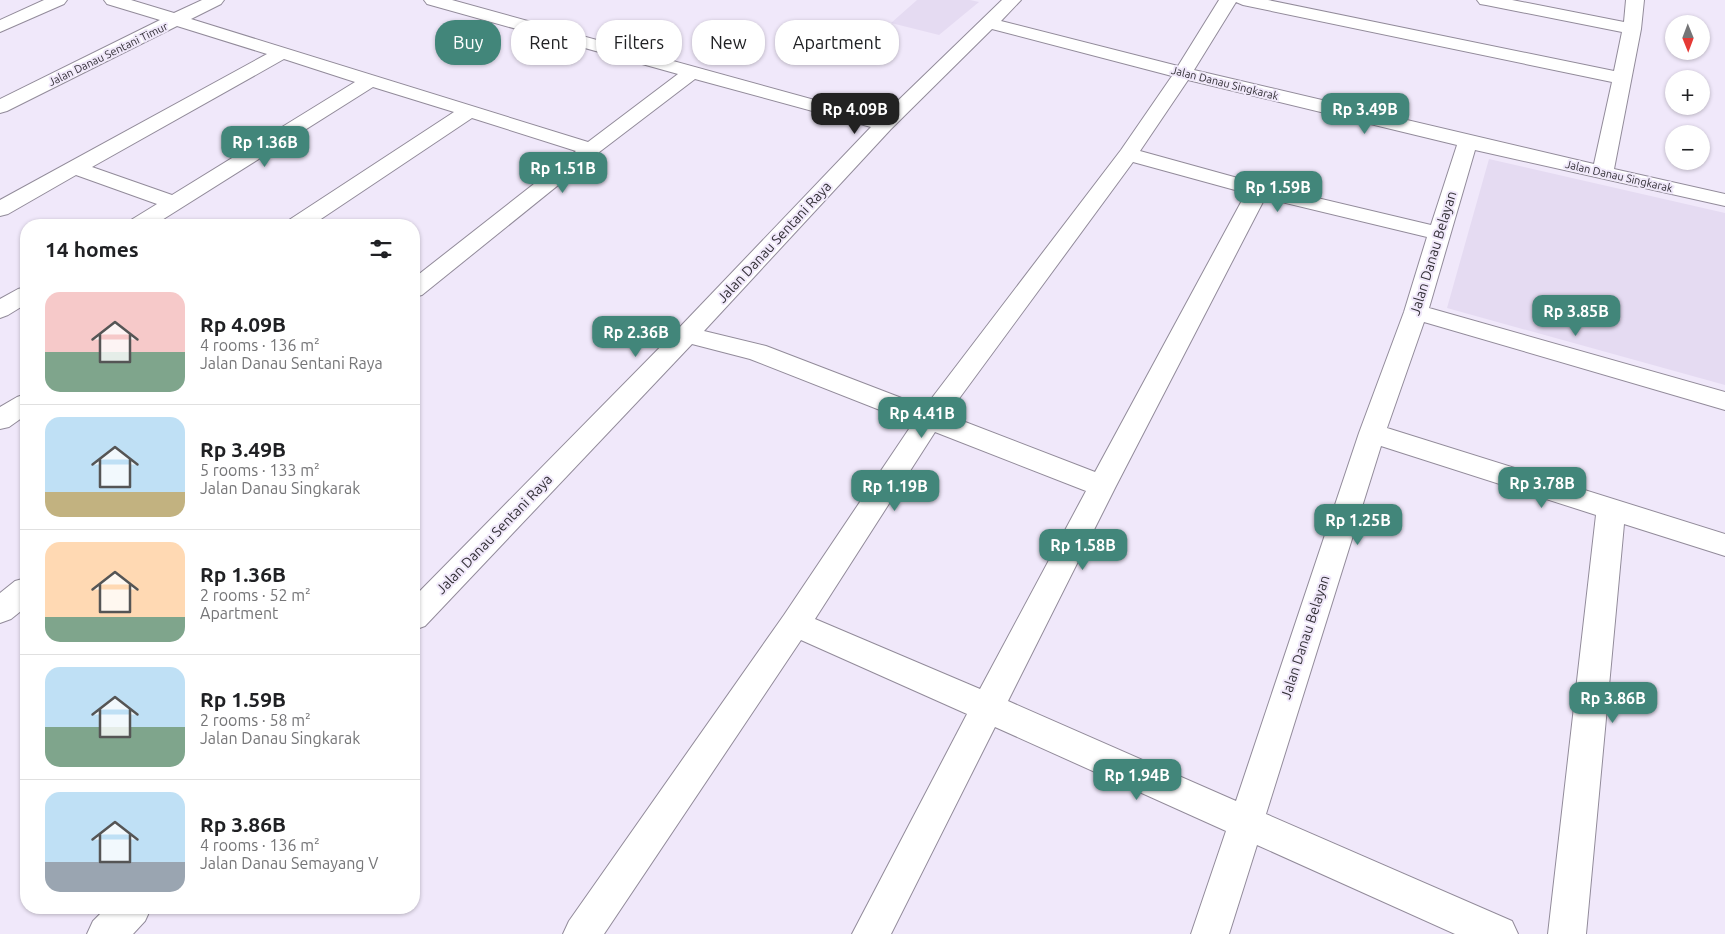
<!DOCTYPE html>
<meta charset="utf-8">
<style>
:root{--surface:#fff;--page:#f2f2f2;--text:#202124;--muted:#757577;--line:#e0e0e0;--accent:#42867a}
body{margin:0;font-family:Ubuntu,sans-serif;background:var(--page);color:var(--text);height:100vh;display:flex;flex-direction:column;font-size:19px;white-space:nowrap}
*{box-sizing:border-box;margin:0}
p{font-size:16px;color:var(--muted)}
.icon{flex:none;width:28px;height:28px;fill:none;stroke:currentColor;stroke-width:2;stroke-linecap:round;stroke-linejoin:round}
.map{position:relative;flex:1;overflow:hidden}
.side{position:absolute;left:20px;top:219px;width:400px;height:695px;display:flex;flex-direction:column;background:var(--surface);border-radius:20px;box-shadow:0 1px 4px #0004}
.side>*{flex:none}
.guide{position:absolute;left:435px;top:20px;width:475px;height:45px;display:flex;gap:10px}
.needle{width:32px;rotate:179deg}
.buttons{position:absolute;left:1665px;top:15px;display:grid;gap:10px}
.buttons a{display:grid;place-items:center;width:45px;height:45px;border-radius:50%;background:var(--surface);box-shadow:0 1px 4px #0004;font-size:25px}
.price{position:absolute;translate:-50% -42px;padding:0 11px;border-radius:10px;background:var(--accent);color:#fff;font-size:16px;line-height:32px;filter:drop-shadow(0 1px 2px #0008)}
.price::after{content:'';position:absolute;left:50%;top:30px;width:15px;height:11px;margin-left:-8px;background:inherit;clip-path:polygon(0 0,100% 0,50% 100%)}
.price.active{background:#222;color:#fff}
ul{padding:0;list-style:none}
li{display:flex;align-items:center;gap:15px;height:125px;padding:0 25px}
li+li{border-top:1px solid var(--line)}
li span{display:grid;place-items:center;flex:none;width:140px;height:100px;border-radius:15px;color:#555}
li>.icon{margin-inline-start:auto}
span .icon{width:60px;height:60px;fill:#fffc;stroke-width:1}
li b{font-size:21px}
h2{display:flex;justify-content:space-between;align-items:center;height:60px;padding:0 25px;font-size:21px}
.pill{padding:0 18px;border-radius:20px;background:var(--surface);box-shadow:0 1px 4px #0004;font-size:18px;line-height:45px}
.pill.active{background:var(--accent);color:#fff}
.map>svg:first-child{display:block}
.built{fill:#e5dbf2}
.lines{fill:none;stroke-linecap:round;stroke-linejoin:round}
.minor-casing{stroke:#928b9a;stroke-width:2}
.minor{fill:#fff;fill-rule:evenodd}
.labels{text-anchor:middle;stroke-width:4;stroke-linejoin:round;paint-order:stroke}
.far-street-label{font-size:11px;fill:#333037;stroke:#f0e8fa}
.street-label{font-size:14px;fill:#333037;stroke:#f0e8fa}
</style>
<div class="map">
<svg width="1725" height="934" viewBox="0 0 1725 934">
<rect width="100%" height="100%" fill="#f0e8fa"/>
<!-- built -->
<path class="built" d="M917,0H970L979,2L939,35L891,23Z
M1489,159L1725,213V385L1447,308Z"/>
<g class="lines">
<!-- minor casing -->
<g class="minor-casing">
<path id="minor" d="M44,0H67L64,4L0,32V20Z
M104,0H131L174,13L202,0H224L221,4L191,19L588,142L678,74L427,4L424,0H452L880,118L1002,0H1021L1001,21L1178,66L1219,0H1268L1614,71L1622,32L1486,5L1480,4L1477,0H1512L1624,22L1626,0H1644L1641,29L1614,169L1725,194V206L1475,150L1429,308L1725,392V410L1424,322L1387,428L1725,534V556L1624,524L1586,934H1548L1596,515L1381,446L1266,814L1512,921L1518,934H1455L1257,845L1229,934H1191L1226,831L995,727L891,934H852L967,714L801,640L604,934H563L569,921L784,615L913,423L750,359L692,344L425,626L414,630V597L678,329L871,127L695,79L598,153L422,295L414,297V278L576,151L472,118L312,225H286L289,220L454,112L373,87L154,225H128L131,220L157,204L76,175L8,214L0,216V200L267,54L177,26L7,111L0,113V99L160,20L107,4ZM1236,2L1243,5L1612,82L1594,164L1194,70ZM992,29L1172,76L1121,150L925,407L766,346L704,331L891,129ZM284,59L355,82L172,195L92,167ZM1188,80L1457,145L1431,225L1263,185L1140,151ZM1133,162L1246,193L1095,472L947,415ZM1265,198L1427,237L1404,312L1359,433L1236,801L1008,701L1116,486ZM935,432L1086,491L980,689L815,619Z
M26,287V304L8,315L0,318V299L18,289Z
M26,394V415L9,427L0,429V407L17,397Z
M26,578V607L11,619L0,623V593L15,581Z
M106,908H151L145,921L133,934H87L93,921Z"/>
</g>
<!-- minor -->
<use href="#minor" class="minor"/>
</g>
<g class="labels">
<!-- far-street labels -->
<g class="far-street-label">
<text transform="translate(108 54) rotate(-26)" y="4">Jalan Danau Sentani Timur</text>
<text transform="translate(1225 83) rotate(14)" y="4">Jalan Danau Singkarak</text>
<text transform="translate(1619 176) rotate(13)" y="4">Jalan Danau Singkarak</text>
</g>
<!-- street labels -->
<g class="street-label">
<text transform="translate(774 242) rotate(-47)" y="5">Jalan Danau Sentani Raya</text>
<text transform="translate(1433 253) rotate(-73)" y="5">Jalan Danau Belayan</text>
<text transform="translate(494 534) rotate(-46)" y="5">Jalan Danau Sentani Raya</text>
<text transform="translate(1305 637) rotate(-72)" y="5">Jalan Danau Belayan</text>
</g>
</g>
</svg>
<div class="buttons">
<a><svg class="needle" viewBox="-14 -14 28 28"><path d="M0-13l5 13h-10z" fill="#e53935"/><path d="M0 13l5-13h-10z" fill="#757577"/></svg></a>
<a>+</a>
<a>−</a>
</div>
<b class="price active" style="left:855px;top:135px">Rp 4.09B</b>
<b class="price" style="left:1365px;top:135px">Rp 3.49B</b>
<b class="price" style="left:265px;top:168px">Rp 1.36B</b>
<b class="price" style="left:563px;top:194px">Rp 1.51B</b>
<b class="price" style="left:1278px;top:213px">Rp 1.59B</b>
<b class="price" style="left:1576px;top:337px">Rp 3.85B</b>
<b class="price" style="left:636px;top:358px">Rp 2.36B</b>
<b class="price" style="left:922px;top:439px">Rp 4.41B</b>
<b class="price" style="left:1542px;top:509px">Rp 3.78B</b>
<b class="price" style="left:895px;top:512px">Rp 1.19B</b>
<b class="price" style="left:1358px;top:546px">Rp 1.25B</b>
<b class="price" style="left:1083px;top:571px">Rp 1.58B</b>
<b class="price" style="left:1613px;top:724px">Rp 3.86B</b>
<b class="price" style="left:1137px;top:801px">Rp 1.94B</b>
<div class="guide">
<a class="pill active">Buy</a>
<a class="pill">Rent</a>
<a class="pill">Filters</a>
<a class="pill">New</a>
<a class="pill">Apartment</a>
</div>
<section class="side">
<h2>14 homes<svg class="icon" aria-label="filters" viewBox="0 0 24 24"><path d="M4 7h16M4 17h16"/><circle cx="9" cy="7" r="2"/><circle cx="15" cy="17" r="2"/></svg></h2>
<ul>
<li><span style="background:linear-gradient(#f6c9c9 60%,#7fa58c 0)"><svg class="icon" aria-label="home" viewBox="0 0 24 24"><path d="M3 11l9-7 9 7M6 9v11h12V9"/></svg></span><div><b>Rp 4.09B</b><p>4 rooms · 136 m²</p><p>Jalan Danau Sentani Raya</p></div></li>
<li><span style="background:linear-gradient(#bfe0f5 75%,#c2b280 0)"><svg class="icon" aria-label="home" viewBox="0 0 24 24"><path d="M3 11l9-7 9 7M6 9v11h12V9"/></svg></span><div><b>Rp 3.49B</b><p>5 rooms · 133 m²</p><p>Jalan Danau Singkarak</p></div></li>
<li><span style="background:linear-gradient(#ffd9b3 75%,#7fa58c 0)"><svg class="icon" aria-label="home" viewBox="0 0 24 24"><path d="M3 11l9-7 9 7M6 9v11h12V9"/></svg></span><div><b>Rp 1.36B</b><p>2 rooms · 52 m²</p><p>Apartment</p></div></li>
<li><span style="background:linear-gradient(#bfe0f5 60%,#7fa58c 0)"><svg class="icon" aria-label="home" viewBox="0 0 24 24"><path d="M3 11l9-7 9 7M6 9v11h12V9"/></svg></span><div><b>Rp 1.59B</b><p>2 rooms · 58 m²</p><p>Jalan Danau Singkarak</p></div></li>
<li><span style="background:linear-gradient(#bfe0f5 70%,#9aa5b1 0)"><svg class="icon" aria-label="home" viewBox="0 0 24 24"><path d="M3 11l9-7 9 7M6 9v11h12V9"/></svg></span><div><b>Rp 3.86B</b><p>4 rooms · 136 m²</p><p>Jalan Danau Semayang V</p></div></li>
</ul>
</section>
</div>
